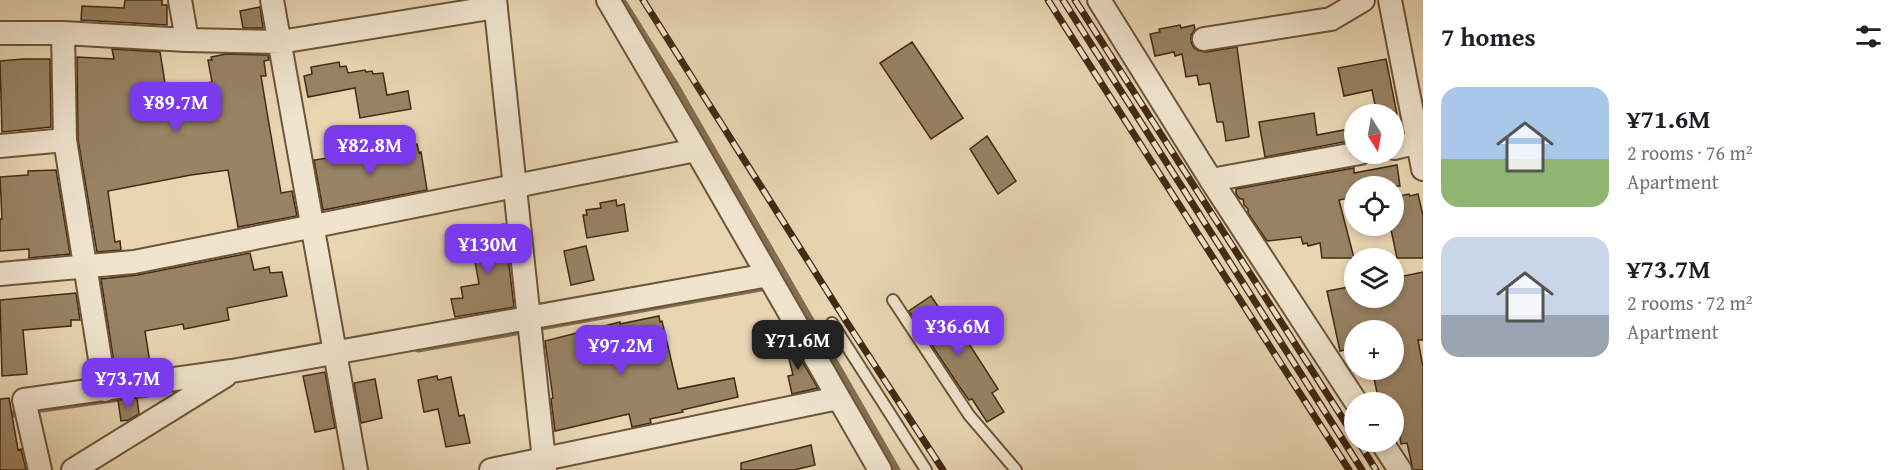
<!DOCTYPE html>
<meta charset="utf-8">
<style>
:root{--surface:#fff;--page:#f2f2f2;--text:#202124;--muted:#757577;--accent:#7c3aed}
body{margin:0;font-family:"Gentium Book Plus",serif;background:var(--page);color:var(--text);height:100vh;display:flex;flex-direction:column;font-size:22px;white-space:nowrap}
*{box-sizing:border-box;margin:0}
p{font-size:20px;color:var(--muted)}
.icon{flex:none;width:33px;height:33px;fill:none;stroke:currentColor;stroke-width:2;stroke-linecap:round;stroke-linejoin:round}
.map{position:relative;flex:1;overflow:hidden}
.side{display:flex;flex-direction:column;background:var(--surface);width:480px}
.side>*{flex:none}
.needle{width:39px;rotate:169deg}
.tools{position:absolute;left:1344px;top:104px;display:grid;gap:12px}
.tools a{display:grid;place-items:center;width:60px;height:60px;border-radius:50%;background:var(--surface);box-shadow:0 3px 9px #0003;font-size:30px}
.price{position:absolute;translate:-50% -51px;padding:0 14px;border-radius:12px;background:var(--accent);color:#fff;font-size:20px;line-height:39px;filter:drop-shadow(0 2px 3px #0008)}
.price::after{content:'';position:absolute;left:50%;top:36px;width:18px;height:14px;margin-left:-9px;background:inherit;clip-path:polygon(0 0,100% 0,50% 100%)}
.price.current{background:#222;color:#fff}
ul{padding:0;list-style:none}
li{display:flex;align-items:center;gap:18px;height:150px;padding:0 18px}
li span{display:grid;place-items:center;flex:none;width:168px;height:120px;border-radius:18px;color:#555}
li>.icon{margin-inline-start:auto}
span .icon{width:72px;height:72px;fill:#fffc;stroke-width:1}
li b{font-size:26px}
h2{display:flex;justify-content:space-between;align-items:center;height:72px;padding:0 18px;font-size:26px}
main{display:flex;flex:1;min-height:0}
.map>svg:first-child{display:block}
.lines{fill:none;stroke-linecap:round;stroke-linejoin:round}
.stream{stroke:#846e51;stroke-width:7}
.building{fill:#988365;stroke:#422a11;stroke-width:1.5}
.lane-casing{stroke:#6c553a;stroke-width:14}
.street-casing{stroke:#6c553a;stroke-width:26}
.lane{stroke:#f0e4ce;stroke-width:10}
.street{stroke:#f0e4ce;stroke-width:22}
.rail-casing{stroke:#422a11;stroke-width:7}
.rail{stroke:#f0e4ce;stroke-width:4.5;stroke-dasharray:14;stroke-linecap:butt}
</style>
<main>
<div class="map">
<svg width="1423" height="470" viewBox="0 0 1423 470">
<rect width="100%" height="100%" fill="#e8d6b3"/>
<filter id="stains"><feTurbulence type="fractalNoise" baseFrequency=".00333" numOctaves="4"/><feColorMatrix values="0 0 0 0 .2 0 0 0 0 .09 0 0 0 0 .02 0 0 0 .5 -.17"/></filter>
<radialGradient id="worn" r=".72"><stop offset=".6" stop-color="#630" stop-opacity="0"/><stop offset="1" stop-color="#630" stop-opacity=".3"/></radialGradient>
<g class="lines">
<!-- stream -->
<path class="stream" d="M622,0L676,86L897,470
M541,327L761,288
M418,349L522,331
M35,410L148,394
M0,416L15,414"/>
</g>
<!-- building -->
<path class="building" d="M125,0H162V5H167V25L81,20L82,6L124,8Z
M260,7L263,28H243L240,11Z
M1180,25L1181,28L1194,25L1195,29L1191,35V42L1194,48L1199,51L1206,52L1237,47L1249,137L1226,141L1223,122H1217L1210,83L1199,85L1197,75L1186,77L1182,54L1175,56L1174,52L1155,56L1150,34L1160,32L1159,29Z
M912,42L963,118L931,139L880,63Z
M112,49L160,52L165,83H169L171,89L212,82L208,60H212L211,57L226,54L268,55L269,60L264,61L266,76H261L269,124L281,193L292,191L297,216L238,227L228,170L191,175L108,191L115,242L120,241L121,250L97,252L78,139L77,57L114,59Z
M23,59H50L51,127L2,132L0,61Z
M1386,59L1397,114H1377L1372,90L1344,96L1338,68Z
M339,62L340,67L346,66L348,73L365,70L366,72L372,71L373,74L383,73L387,95L408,91L411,109L360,118L355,88L308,97L304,76L312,74L311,67Z
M1314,113L1317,135L1354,128V140L1265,157L1259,122Z
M987,136L1016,181L998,194L970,149Z
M417,144L419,153L421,152L427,190L323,210L314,160Z
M1397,165L1400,186H1354V197L1339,200L1354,258H1322L1320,243L1308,246L1307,243L1303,244L1301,237L1267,241L1248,213V209L1244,205L1243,199H1240L1236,194V189L1354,168V173Z
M56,170L70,254L29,258V249L0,251V219H2L0,177L28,175V171Z
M1409,194L1410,196L1418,194L1423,216V258H1397L1390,225H1394V197Z
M616,200L617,206L624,204L628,231L587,238L583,215H587L586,210L601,208L600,203Z
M504,224L514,307L455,317L451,299L463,298L461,287L479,284L470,233L475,232L474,229Z
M586,246L594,280L571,285L564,251Z
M250,253L254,270L269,267L270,273L282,272L287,296L227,308L229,320L184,329L183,324L145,331L151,369L120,373L115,369L101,279L137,275Z
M1423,272V340H1418L1423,367V470H1413L1407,443L1401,444L1394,402H1379L1372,369H1394V330H1354V348L1340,351L1327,291L1354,286V297H1394V278Z
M76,293L80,320H71V326L23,330L27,374L2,376L0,300Z
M931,296L943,314L948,311L998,389L992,393L1004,412L987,422L972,399L969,400L959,386L909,311Z
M659,316L660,322L662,321L678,389L734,378L738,397L682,410L683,412L650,419L651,423L632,427L629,414L555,431L551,399L553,398L545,341L620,322V324Z
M781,326L818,388L792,394L788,376L793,375Z
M325,372L335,428L315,432L303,376Z
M437,376L438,380L451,377L459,416L464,415L470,443L446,447L438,409L424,412L418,380Z
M375,379L382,418L361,423L354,383Z
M9,398L18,450L21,449L26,470H0V399Z
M137,398L139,414L129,420L121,421L118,400Z
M811,445L815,465L794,470H741V463Z"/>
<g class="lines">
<!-- lane casing -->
<g class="lane-casing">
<path id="lane" d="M893,300L969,415L1016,470
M832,323L926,470"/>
</g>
<!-- street casing -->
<g class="street-casing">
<path id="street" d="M180,0L187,40
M272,0L356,470
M495,0L545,470
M608,0L696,150L880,470
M1099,0L1211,180L1356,402
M1390,0L1423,169
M0,33H63L187,40L280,42L496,7
M63,33L65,140L105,390
M1204,39L1331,19L1363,0
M0,146L65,140
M1394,148L1423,141
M1211,180L1360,153
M0,274L134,262L696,150
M1381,441L1400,470
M40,470L24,400L232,371L768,275
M73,470L225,376
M491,470L838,398"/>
</g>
<!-- lane -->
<use href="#lane" class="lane"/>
<!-- street -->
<use href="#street" class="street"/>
<!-- rail casing -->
<g class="rail-casing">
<path id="rail" d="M643,0L846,321L943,470
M1048,0L1349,470
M1063,0L1362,470
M1075,0L1354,436
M1358,441L1376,470"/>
</g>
<!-- rail -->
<use href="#rail" class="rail"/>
</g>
<rect width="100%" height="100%" filter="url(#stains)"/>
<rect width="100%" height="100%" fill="url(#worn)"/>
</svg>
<div class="tools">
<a><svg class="needle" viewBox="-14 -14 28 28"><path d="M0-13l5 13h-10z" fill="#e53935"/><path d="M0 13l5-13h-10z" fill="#757577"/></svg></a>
<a><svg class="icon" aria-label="locate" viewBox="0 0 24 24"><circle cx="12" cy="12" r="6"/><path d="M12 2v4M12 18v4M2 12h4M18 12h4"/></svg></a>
<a><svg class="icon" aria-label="layers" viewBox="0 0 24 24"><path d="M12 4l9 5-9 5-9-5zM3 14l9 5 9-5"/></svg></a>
<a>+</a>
<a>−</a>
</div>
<b class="price" style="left:176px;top:133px">¥89.7M</b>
<b class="price" style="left:370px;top:176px">¥82.8M</b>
<b class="price" style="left:488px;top:275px">¥130M</b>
<b class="price" style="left:958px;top:357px">¥36.6M</b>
<b class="price current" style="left:798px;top:371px">¥71.6M</b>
<b class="price" style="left:621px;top:376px">¥97.2M</b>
<b class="price" style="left:128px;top:409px">¥73.7M</b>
</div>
<section class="side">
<h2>7 homes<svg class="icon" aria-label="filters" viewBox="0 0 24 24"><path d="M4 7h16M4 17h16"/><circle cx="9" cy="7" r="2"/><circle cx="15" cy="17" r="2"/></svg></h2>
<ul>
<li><span style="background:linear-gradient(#a9c7e8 60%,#8fb573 0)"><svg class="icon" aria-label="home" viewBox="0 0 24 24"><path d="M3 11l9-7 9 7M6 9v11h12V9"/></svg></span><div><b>¥71.6M</b><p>2 rooms · 76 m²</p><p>Apartment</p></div></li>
<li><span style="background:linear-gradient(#c9d6e8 65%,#9aa5b1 0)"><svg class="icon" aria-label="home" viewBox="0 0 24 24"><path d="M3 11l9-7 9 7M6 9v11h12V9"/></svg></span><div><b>¥73.7M</b><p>2 rooms · 72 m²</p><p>Apartment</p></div></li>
</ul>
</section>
</main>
